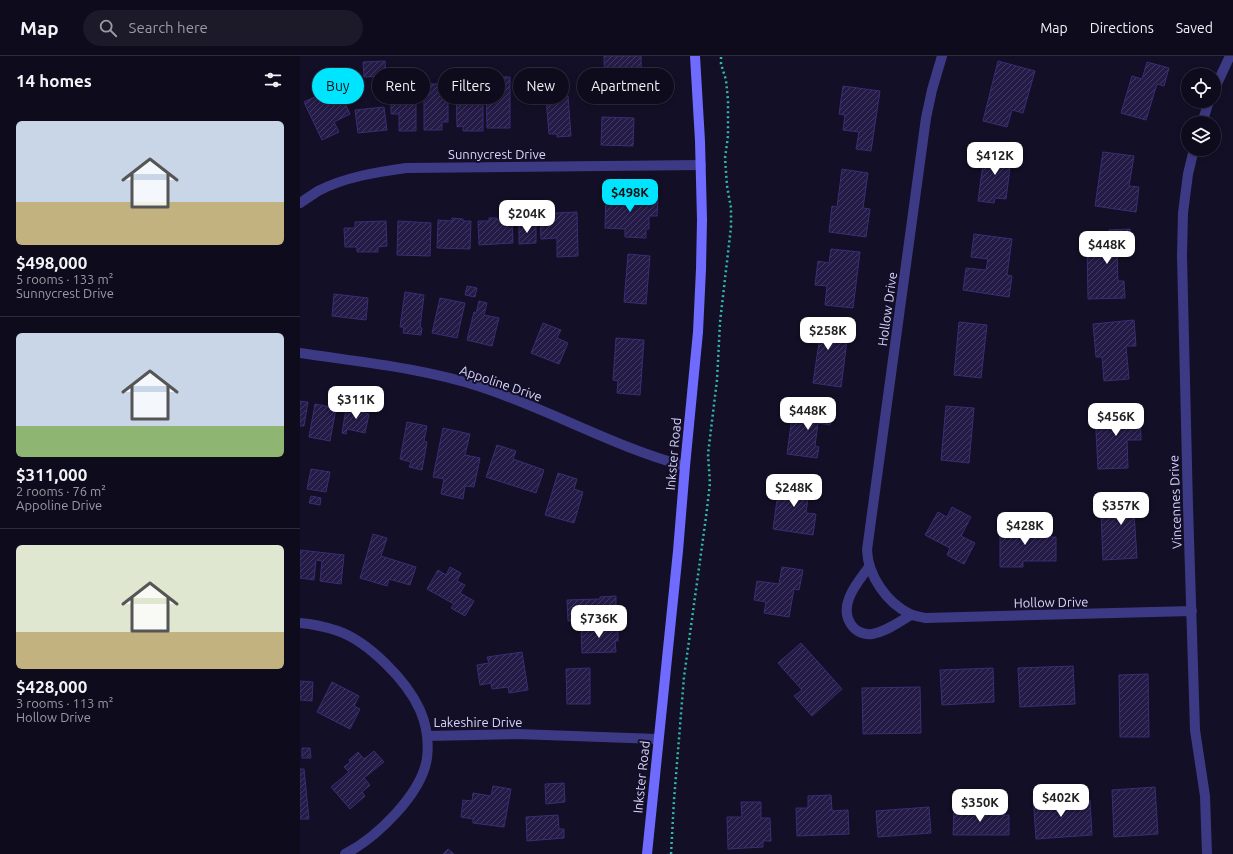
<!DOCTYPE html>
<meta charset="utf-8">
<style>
:root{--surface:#0e0b1c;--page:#1c1929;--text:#f1f3f6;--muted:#9b9ba3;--line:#2e2b3b;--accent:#00e5ff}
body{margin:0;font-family:Ubuntu,sans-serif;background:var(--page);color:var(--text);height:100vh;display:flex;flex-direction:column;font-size:15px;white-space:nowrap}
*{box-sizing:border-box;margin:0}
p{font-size:13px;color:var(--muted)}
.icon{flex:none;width:22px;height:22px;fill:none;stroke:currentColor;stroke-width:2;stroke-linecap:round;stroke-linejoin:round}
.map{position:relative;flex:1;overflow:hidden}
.drawer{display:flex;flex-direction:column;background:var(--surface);width:300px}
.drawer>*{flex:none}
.top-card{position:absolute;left:12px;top:12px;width:380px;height:36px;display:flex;gap:8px}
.buttons{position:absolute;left:881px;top:12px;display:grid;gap:8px}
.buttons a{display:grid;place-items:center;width:40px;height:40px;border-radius:50%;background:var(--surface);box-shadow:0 2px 6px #0003,0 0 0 1px var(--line);font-size:20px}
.price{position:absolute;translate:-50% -34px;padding:0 9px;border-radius:8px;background:#fff;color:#222;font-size:13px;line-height:26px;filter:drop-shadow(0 1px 2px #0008)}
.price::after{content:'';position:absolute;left:50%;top:24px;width:12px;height:9px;margin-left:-6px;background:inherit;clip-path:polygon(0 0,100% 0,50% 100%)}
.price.on{background:var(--accent);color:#111}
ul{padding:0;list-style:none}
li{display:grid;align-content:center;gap:8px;height:212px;padding:0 16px}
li+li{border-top:1px solid var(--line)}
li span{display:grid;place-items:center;height:124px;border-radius:6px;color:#555}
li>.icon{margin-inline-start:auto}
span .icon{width:72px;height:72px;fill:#fffc;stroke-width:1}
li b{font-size:17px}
h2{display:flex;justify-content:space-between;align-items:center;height:48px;padding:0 16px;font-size:17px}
.pill{padding:0 14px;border-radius:18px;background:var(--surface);box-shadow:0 2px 6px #0003,0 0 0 1px var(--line);font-size:14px;line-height:36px}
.pill.on{background:var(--accent);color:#111}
header{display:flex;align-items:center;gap:24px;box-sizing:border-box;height:56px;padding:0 20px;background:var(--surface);border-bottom:1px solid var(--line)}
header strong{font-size:19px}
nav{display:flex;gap:22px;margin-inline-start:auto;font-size:14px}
.search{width:280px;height:36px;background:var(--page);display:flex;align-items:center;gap:10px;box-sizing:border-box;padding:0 14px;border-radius:22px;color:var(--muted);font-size:15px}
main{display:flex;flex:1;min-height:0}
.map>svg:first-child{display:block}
.building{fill:url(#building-hatch);stroke:#3b2d73}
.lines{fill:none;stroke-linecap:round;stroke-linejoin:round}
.path{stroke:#2fb8b0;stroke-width:2.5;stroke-dasharray:2 3;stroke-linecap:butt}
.street{stroke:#3d3a85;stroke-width:10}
.secondary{stroke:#6f6bff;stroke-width:10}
.labels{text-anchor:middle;stroke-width:4;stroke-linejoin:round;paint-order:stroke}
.street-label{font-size:13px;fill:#d9d4ff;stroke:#130f26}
</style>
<header>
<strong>Map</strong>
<div class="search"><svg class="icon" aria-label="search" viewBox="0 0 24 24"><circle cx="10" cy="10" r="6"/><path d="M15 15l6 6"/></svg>Search here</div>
<nav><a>Map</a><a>Directions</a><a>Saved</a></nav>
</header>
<main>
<section class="drawer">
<h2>14 homes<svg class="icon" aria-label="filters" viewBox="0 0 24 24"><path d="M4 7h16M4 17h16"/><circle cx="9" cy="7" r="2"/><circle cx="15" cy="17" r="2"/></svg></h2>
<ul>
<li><span style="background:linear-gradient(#c9d6e8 65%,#c2b280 0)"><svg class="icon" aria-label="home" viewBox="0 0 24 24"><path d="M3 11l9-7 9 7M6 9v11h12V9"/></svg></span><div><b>$498,000</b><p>5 rooms · 133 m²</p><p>Sunnycrest Drive</p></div></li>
<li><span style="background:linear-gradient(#c9d6e8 75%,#8fb573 0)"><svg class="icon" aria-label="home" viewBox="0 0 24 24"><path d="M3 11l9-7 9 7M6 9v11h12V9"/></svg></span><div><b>$311,000</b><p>2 rooms · 76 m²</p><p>Appoline Drive</p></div></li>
<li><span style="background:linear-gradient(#dfe7d0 70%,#c2b280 0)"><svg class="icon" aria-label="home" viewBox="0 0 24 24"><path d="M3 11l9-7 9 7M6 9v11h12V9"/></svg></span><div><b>$428,000</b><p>3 rooms · 113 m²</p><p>Hollow Drive</p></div></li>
</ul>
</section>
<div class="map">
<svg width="933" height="798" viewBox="0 0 933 798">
<defs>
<pattern id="building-hatch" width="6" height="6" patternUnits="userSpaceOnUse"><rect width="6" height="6" fill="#241b47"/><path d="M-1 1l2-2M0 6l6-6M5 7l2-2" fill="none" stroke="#433b63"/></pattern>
</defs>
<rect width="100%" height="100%" fill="#130f26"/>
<!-- building -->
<path class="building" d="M304,0H341L342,45L314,46V40H305Z
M85,5L86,20L64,21L63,6Z
M698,5L735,15L723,57L712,54L707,71L683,65Z
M847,6L869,12L864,30L857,28L846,64L821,57L832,20L842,23Z
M186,21H210V72H187Z
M124,28H148V66H142V74H124Z
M156,28H183V75H163V70L157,71Z
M543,30L580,35L571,95L556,93L559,76L543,74L545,59L539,58Z
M91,31H116V75H99V58H91Z
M39,34L50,58L34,66L39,76L22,84L4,46L21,38L23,41Z
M268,40L271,80L257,81V78H249L246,42Z
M84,51L87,74L58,77L55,54Z
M302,61L334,62L333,90L301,89Z
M685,93L712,96L706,143L695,142L694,147L678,145Z
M803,96L834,100L829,130L839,131L836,156L795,150Z
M542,113L568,117L563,152L570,153L566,181L529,176L532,150L537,151Z
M306,137H326V140L358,141L357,160H349V173H346V182L325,181V173L305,172Z
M255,154V157L277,156L278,200L257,201V182L241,183L240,155Z
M152,162L163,163V165H171L170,193L137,192L138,164L152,165Z
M189,162H197V164L212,163L213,187L179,189L178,165H189Z
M86,165L87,190L78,191V196H57V191H45L44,172H55V166Z
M98,165L131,167L130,200L97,199Z
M219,168H236V187L219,188Z
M830,173L831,194L817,195L818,225H824L825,242L788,243L787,185L809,184V174Z
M674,178L712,183L707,219L712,220L709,241L663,234L666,212L686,214L688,203L671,201Z
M531,193L560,196L553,252L525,249L527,230L515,229L518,205L529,207Z
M328,198L350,200L346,248L324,246Z
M167,230L177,232L175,241L165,239Z
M105,236L124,239L120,271L122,272L121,279L103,277L104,271H100Z
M34,238L68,242L66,264L32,260Z
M140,242L165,247L157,282L132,277Z
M179,245L187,247L184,259L199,262L192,290L167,284L174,256L176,257Z
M508,263L549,269L541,331L513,327L519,287L505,286Z
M834,264L836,290H826L829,323L804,325L802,301H796L793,268Z
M659,266L687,269L681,322L654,319Z
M243,267L261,274L257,282L268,287L259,308L231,297Z
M316,282L344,284L340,339L317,337L318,325L313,324Z
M0,345L8,346L4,370H0Z
M511,347L533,350L530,369L518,367L515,390L519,391L517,402L487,398L492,362L509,364Z
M15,348L36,352L30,385L9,381Z
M54,348L63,350L62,356L69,358L65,377L47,373L46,378L42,377L46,353L53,354Z
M646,350L674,352L669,407L641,404Z
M840,354L841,384H827L828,412L798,413L795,356Z
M107,366L127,370L124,385L127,386L122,414L109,411L111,406L100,403Z
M143,372L170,378L165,399L180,402L174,431L165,430L163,443L141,438L144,423L133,421Z
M197,389L216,395L213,403L244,414L236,437L186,421Z
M11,413L30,416L26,436L7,433Z
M258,417L277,423L274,433L283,436L274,467L245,459Z
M480,422L510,427L506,457L516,458L513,479L473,473Z
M840,436L841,457H834L837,502L803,504L801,457H810L809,437Z
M11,440L21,442L20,449L9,447Z
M652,451L671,461L661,480L675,487L664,508L647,499L650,492L625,479L638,456L647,461Z
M700,469H736V481H756V505H723V511H700Z
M73,478L87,482L81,500L116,511L110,529L89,523L87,530L60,522Z
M0,494L44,499L41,528L20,525L22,505L16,504L14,524L0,522Z
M150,511L161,517L157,525L165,529L160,537L174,545L165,560L151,552L154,548L127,533L138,514L146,519Z
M482,511L503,514L499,534L494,533L489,561L464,557L466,546L454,544L457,525L479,528Z
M316,540V555H300V564L268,565L267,544L300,543V541Z
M318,569V585H315L316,596L282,597L281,571Z
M501,587L542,633L512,660L494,640L502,634L478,607Z
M222,596L228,634L209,637L208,631L192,633L191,627L180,629L177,609L189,607L187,601Z
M773,610L775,648L720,651L718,612Z
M290,612V648H267L266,613Z
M693,612L694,646L642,649L640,614Z
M848,618L849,681H820L819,619Z
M0,625L13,626L12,645L0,644Z
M32,626L59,640L54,650L60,653L50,673L17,656Z
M620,631L621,677L563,678L562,632Z
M2,692H10L11,702H2Z
M74,695L84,706L64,722L70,729L62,736L65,740L50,753L31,731L49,716L44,711L50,706L49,704L58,696L64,703Z
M0,713H4L9,763H0Z
M264,727L265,746L246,748L245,728Z
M193,730L211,733L204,771L173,767V763L161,761L163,744L172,745L173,737L191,740Z
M855,731L858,778L814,781L812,734Z
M531,739L532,755L548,754L549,778L497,780L496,752H508V740Z
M760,739V746L790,744L792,779L736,783L733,740Z
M441,746H461V762H470L471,785H463V791L428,793L427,761H442Z
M629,751L631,777L578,781L576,755Z
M654,753H692V759H709V779H653Z
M258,759L259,773H264V782L227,785L226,761Z
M148,793L153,797L154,798H143Z"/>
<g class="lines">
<!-- path -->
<path class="path" d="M371,798L374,744L384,621L406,461L410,427L408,398L417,324L420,266L431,171V152L427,130L425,102L428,80V44L426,24L421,8V0"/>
<!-- street -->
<path class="street" d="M642,0L632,34L626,62L567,494C568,520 587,547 610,558C615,560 621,561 625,562L892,555
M914,34L930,0
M902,67L909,45
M894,93L888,118L883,157L882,200L888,450L895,674L905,740L907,798
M0,147C6,143 12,139 18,135C45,121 77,116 106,112L401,109
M0,297C60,306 123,312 181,331C251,354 314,391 385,410
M569,511C557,527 536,551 553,571C557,576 565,579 572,578C586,576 599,566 611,559
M0,567C13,568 26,571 38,575C69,586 107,625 120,654C126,668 129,686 127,702C122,738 76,782 45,798
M127,680L217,678L358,683"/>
<!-- secondary -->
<path class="secondary" d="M347,798L378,495L385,410L398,276L401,213L402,164L400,85L395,0"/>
</g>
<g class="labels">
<!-- street labels -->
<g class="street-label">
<text x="197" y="103">Sunnycrest Drive</text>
<text transform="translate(587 253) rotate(-82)" y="5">Hollow Drive</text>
<text transform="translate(201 327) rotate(19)" y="5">Appoline Drive</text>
<text transform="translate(373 398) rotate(-85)" y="5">Inkster Road</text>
<text transform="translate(875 446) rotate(-92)" y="5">Vincennes Drive</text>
<text transform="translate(751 546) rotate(-1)" y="5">Hollow Drive</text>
<text x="178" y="671">Lakeshire Drive</text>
<text transform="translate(341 721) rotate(-84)" y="5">Inkster Road</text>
</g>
</g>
</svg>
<div class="buttons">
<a><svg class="icon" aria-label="locate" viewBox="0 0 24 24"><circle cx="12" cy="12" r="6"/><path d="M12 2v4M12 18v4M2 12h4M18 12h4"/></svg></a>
<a><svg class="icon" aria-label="layers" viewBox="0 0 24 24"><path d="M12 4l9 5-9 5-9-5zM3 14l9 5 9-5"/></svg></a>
</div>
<b class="price" style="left:695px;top:120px">$412K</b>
<b class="price on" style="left:330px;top:157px">$498K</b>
<b class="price" style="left:227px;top:178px">$204K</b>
<b class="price" style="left:807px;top:209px">$448K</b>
<b class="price" style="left:528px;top:295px">$258K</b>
<b class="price" style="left:56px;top:364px">$311K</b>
<b class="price" style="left:508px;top:375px">$448K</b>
<b class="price" style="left:816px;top:381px">$456K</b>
<b class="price" style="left:494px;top:452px">$248K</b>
<b class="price" style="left:821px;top:470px">$357K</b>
<b class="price" style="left:725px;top:490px">$428K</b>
<b class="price" style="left:299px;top:583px">$736K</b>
<b class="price" style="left:761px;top:762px">$402K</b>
<b class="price" style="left:680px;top:767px">$350K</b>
<div class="top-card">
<a class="pill on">Buy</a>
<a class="pill">Rent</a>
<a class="pill">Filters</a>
<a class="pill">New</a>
<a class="pill">Apartment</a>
</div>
</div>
</main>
